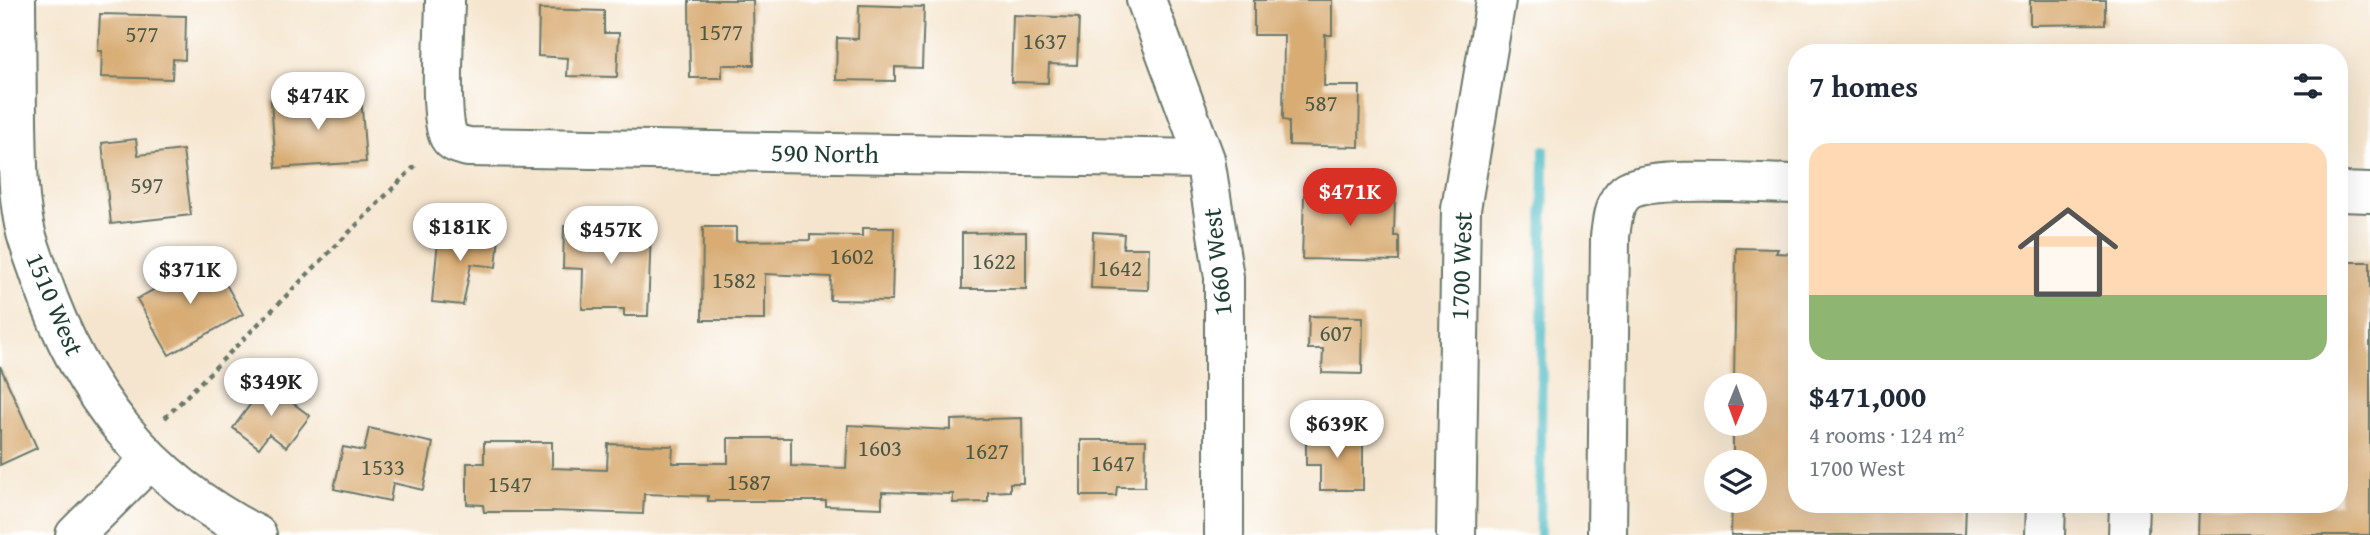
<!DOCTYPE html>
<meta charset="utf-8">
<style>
:root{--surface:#fff;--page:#f6f6f7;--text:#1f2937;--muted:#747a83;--line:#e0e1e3;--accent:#d93025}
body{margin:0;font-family:"Gentium Book Plus",serif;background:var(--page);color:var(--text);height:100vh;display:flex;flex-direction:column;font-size:26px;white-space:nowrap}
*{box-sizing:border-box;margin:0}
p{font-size:23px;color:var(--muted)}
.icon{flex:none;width:38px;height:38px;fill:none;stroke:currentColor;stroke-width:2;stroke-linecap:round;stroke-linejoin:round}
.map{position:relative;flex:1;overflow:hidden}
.drawer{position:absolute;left:1788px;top:44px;width:560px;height:469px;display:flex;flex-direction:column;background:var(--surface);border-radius:28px;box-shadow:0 7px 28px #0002}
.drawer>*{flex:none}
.needle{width:46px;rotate:181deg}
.controls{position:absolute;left:1704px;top:373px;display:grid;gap:14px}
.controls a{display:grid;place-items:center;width:63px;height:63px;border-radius:50%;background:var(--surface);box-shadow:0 7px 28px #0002;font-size:35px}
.price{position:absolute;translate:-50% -60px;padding:0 16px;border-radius:24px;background:#fff;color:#222;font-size:23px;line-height:46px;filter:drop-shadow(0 2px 4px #0008)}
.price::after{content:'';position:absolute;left:50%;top:42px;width:21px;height:16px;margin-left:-10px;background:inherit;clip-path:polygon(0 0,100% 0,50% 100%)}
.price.selected{background:var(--accent);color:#fff}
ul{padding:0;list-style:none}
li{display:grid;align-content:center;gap:14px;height:371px;padding:0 21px}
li+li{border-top:2px solid var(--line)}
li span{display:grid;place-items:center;height:217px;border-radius:21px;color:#555}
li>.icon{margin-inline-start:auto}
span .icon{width:126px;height:126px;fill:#fffc;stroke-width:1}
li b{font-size:30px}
h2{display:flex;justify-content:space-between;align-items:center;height:84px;padding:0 21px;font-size:30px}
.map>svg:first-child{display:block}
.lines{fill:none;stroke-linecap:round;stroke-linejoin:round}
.stream{stroke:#4bbac3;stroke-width:10}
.building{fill:#d8ac73}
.minor-casing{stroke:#6a786a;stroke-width:42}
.path{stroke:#6a786a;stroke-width:4.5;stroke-dasharray:5 5;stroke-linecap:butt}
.minor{stroke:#fff;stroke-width:38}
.labels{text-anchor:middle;stroke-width:5;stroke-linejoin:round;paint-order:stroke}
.number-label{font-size:23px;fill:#4d5944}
.street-label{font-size:26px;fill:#1f3d34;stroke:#fff}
</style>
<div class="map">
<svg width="2370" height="535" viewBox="0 0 2370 535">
<rect width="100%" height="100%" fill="#fff"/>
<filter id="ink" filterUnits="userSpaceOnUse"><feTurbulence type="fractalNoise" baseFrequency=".0143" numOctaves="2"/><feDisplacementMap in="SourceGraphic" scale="14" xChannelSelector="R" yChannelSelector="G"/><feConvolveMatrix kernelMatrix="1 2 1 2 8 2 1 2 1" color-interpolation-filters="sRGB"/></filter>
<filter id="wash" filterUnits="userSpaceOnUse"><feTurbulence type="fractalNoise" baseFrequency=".00686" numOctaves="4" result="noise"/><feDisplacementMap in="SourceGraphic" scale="28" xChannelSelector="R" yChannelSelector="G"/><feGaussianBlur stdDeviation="1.57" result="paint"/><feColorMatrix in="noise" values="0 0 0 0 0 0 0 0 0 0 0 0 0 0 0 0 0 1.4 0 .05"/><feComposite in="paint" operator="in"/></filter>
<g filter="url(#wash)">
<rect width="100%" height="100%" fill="#f5e5ce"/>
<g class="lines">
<!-- stream -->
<path class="stream" d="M1540,535L1544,150"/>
</g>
<g id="blocks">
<!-- building -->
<path class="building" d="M689,0H753L754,65H722V78H690Z
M1254,0H1332V35H1325L1324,86H1360L1359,147L1289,145V121L1283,120L1284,35H1254Z
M2030,0H2105V24L2030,25Z
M859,5L924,7L922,68L895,67V81L836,80L837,38L858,39Z
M539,9L604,11V33H619L617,77L567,76L568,58L538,56Z
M100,14L186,16L185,60L173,59L172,79L101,77L102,51H98Z
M1013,15L1079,18L1077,65L1049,64L1048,83L1011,82Z
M361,95L366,162L276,168L271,101Z
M136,139L138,155L183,150L191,215L111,224L102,143Z
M1304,195L1395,197L1394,236H1399V261L1302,259Z
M564,226L651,228L648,316H624V309H582L583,269L563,268Z
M703,227H736V241L810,240V235L862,236V228H894L892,301L830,300L831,277L765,274V320H702Z
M439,231L499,237L496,267L471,264L463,305L432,302Z
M1026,232V289H962V233Z
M1093,232L1124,234L1123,248H1149L1148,290L1091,288Z
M1736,248L1778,249L1776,253L1797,254V504H1966L1965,535H1731L1732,500H1755V462H1733V424H1755V385H1734Z
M211,258L243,314L169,355L137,299Z
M2340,262H2370V535H2198L2199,504H2340Z
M1309,316L1363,317L1362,374L1322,373L1323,349H1308Z
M0,366L37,448L0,465Z
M266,383L310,416L286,447L269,434L259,448L233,428Z
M1022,418L1023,483H1010V491L988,492V502L953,503V494L882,492V508L826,506V501H708V496L644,494L643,514L552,511V512H484L483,505L467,504V463H484V442H552V468L607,470L608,444L673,446L672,463H728V438H791V466L846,468L848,425L951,430V420Z
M369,428L433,443L423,490L393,483L390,501L334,489L343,447L364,451Z
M1306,434L1363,435V490H1320V465H1306Z
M1081,440H1146L1145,487H1117L1116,496H1081Z"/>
</g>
</g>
<g filter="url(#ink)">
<use href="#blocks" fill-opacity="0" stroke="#6a786a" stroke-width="2"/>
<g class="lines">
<!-- minor casing -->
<g class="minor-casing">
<path id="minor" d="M16,0C16,41 17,81 17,122C18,159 17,197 26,233C30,248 36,263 41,278C81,394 147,479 257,535
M445,0C445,27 438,117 449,137C453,144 461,145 468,147L1205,159
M1146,0L1205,159L1224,277V535
M2340,192L2370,193
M75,535L150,460
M1456,535L1461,209L1496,0
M1607,535L1610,237C1612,221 1613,203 1626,192C1648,175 1764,184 1797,184
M2045,535L2046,504
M2128,535L2129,504"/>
</g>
<!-- path -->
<path class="path" d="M165,418L416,165"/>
<!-- minor -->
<use href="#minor" class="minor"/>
</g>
</g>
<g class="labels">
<!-- number labels -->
<g class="number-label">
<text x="721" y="40">1577</text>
<text x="142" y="42">577</text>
<text x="1045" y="49">1637</text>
<text x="1321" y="111">587</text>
<text x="147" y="193">597</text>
<text x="852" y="264">1602</text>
<text x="994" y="269">1622</text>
<text x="1120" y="276">1642</text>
<text x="734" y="288">1582</text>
<text x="1336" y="341">607</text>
<text x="880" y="456">1603</text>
<text x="987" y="459">1627</text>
<text x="1113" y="471">1647</text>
<text x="383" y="475">1533</text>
<text x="749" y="490">1587</text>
<text x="510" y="492">1547</text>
</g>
<!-- street labels -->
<g class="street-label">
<text transform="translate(825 153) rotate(1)" y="9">590 North</text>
<text transform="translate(1217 262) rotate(-96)" y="9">1660 West</text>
<text transform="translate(1461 266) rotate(-88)" y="9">1700 West</text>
<text transform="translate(55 304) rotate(67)" y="9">1510 West</text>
</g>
</g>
</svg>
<div class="controls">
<a><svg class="needle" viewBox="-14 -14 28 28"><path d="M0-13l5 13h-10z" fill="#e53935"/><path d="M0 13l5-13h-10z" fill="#747a83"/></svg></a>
<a><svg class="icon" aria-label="layers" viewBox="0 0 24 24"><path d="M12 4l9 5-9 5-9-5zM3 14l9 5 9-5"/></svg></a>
</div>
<b class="price" style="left:318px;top:132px">$474K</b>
<b class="price selected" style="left:1350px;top:228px">$471K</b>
<b class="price" style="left:460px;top:263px">$181K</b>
<b class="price" style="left:611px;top:266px">$457K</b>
<b class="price" style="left:190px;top:306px">$371K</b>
<b class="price" style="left:271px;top:418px">$349K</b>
<b class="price" style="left:1337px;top:460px">$639K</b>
<section class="drawer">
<h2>7 homes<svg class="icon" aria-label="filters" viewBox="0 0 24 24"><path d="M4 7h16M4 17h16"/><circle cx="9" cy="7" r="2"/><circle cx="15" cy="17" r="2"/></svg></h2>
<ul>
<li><span style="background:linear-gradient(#ffd9b3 70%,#8fb573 0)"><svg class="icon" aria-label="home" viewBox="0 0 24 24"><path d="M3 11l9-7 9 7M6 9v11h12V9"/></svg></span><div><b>$471,000</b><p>4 rooms · 124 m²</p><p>1700 West</p></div></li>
</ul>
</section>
</div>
